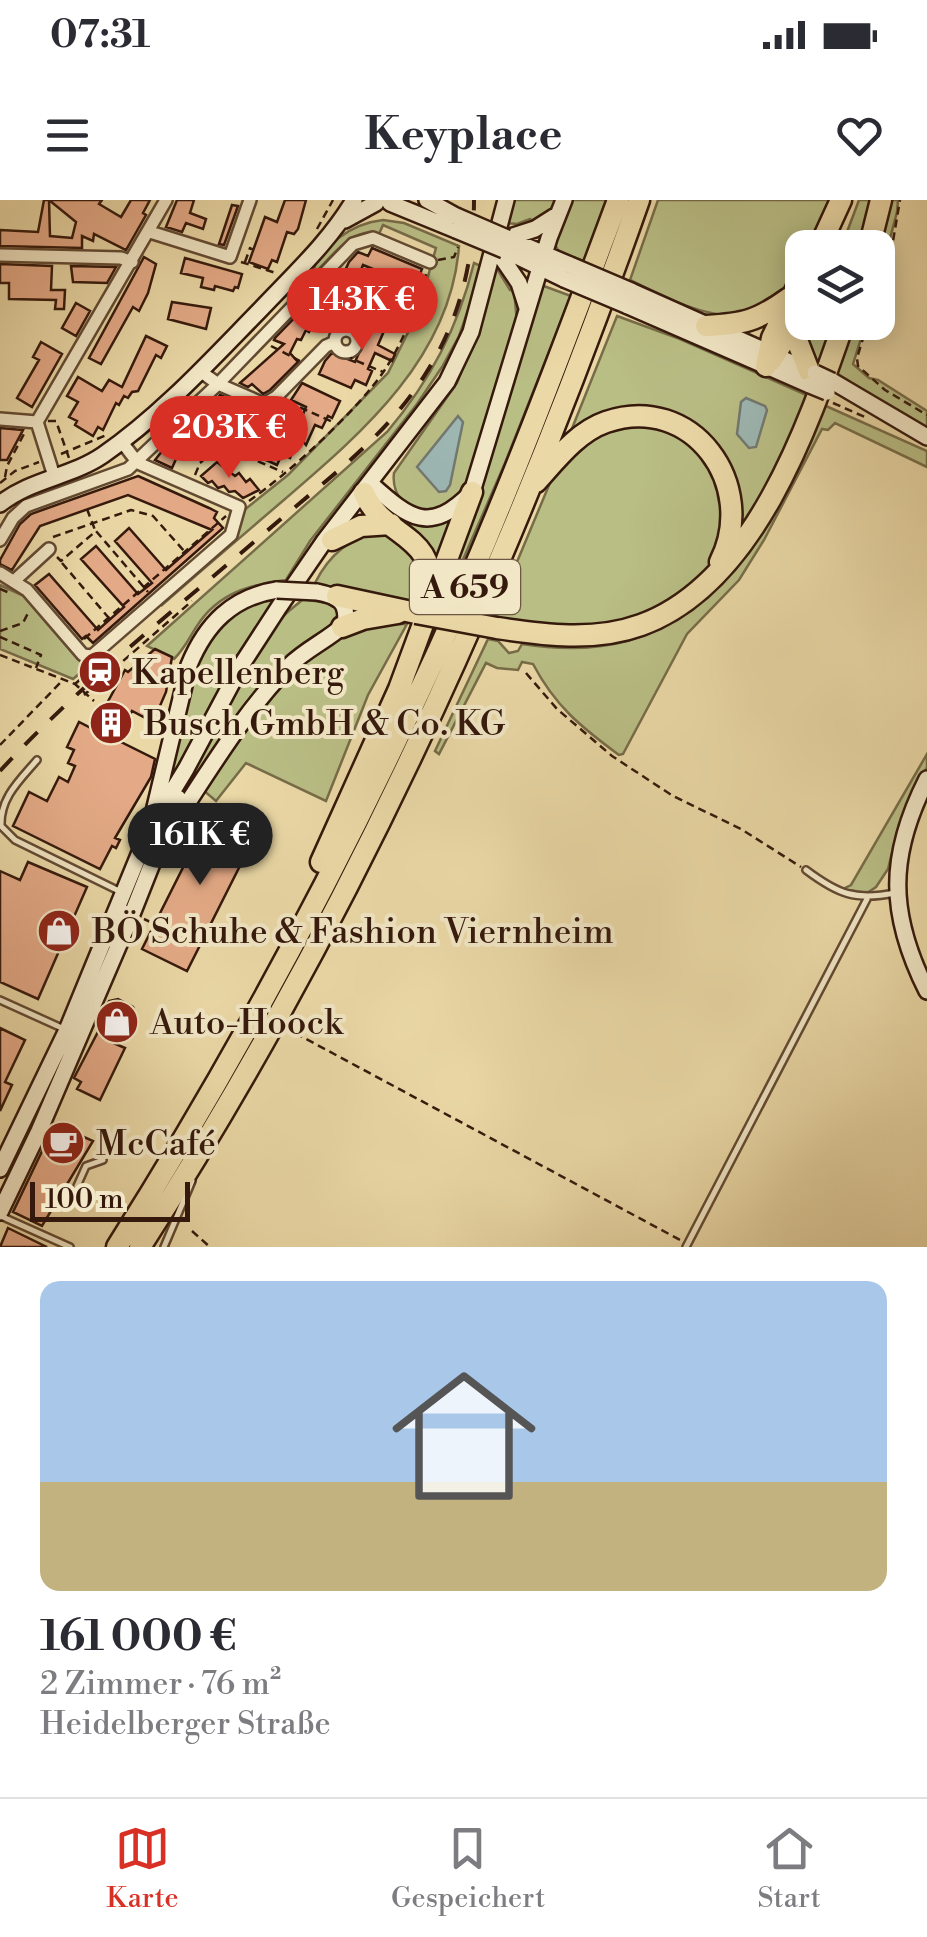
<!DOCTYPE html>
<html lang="de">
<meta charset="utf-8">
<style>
:root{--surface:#fff;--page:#f2f2f3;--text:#2b2b33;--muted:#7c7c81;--line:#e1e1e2;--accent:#d93025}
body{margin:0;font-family:"Libre Bodoni",serif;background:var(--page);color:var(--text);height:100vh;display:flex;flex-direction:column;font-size:38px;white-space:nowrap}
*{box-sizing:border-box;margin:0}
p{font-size:32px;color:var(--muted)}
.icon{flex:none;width:55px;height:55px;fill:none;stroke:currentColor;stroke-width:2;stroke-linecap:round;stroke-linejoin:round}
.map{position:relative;height:1047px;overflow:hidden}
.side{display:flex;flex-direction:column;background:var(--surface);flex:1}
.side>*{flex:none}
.fabs{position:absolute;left:785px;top:30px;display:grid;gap:20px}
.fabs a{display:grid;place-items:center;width:110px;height:110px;border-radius:20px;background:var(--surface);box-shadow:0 5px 25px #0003;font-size:50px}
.scale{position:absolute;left:30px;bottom:25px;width:160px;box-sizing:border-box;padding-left:10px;border:5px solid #35190c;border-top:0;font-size:28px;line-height:35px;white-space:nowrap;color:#35190c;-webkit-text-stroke:8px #f1e6c5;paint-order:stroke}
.price{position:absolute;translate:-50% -85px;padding:0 22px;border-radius:35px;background:var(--accent);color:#fff;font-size:32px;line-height:65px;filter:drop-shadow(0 2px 5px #0008)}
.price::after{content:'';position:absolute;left:50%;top:60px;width:30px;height:22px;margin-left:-15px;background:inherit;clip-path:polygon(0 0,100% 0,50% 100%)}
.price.on{background:#222;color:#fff}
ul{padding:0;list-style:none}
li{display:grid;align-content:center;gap:20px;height:530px;padding:0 40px}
li span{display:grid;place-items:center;height:310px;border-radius:20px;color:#555}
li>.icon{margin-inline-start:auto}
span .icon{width:180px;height:180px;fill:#fffc;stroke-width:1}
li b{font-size:42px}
.status{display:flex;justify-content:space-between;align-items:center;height:70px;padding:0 50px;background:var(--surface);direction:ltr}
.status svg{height:28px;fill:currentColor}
header{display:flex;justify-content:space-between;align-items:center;height:130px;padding:0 40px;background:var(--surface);font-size:45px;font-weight:700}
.dock{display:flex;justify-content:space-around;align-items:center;height:140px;border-top:2px solid var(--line);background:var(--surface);font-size:28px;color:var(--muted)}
.dock a{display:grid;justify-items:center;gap:5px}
.dock .on{color:var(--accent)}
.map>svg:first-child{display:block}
.green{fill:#b9be85;stroke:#776c48;stroke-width:2.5}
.water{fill:#9db7b3;stroke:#737870;stroke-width:2.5}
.building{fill:#e4aa87;stroke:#35190c;stroke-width:2.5;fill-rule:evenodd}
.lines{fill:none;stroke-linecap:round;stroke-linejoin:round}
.lane-casing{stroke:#624932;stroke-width:10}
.street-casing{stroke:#624932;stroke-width:16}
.secondary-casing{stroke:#35190c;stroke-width:20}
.highway-casing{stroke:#35190c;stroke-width:25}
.path{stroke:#35190c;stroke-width:2.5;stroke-dasharray:8 5;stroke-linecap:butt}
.lane{stroke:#f1e6c5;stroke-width:5}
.street{stroke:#f1e6c5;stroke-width:11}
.secondary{stroke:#f1e6c5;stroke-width:15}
.highway{stroke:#ead8a6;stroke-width:20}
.rail{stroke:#35190c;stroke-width:4;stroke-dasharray:18 18;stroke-linecap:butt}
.secondary-bridge-casing{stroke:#35190c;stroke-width:20;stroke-linecap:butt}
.highway-bridge-casing{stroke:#35190c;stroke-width:25;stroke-linecap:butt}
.secondary-bridge{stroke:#f1e6c5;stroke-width:15}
.highway-bridge{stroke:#ead8a6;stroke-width:20}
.labels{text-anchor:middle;stroke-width:8;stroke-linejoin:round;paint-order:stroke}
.shield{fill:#f1e6c5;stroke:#6d5644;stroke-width:2.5}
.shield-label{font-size:32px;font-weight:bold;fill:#35190c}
.poi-label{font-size:35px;fill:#35190c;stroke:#f1e6c5;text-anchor:start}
</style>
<div class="status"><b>07:31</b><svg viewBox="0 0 49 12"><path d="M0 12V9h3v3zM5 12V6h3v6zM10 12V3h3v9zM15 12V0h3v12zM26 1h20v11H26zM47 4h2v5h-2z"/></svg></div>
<header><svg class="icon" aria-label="menu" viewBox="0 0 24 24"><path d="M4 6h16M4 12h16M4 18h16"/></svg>Keyplace<svg class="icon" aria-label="heart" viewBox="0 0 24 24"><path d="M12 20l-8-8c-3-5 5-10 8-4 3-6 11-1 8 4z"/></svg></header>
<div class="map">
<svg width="927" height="1047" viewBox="0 0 927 1047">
<rect width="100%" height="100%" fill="#ead8a6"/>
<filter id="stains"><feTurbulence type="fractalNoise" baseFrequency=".002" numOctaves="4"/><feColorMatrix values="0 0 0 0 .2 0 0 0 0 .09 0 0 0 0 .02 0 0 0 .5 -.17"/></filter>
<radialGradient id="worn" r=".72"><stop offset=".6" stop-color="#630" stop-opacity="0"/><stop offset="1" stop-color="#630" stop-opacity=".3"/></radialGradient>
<!-- green -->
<path class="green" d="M511,0H557L547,15L534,23L530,19L517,24L504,23Z
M570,0H606L584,61L559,52L553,41Z
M658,0H836L812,47L802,48C802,65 796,75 785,89C742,141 678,103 630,80Z
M859,0H875L863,47L841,48Z
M888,0H898L897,12L878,84V54Z
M383,20L404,23L459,46C451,157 363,232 285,299C244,334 203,369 162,405L160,402L235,336L243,311L288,275L388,173L418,112L436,48L383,25L379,34C352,25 330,59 312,76C317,46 354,23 383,20Z
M474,63L483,67L459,136L442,167L417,204L310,341L286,380C249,385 218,393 197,426C189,438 185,448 174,459L147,446L387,232C430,181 458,128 474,63Z
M496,67L510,90L514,89L517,123L467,285C459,296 450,307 435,311C410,318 391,296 394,273L457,183L485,112Z
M541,85L571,96L505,263L389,530Z
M617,116L680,139L811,197L778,272L734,348L738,305L677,220L569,236Z
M805,123H839L823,165L815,160L802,135Z
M852,123H866L853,164L869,178L878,180L927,211V230L836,173Z
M826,206L927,251V267L835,223L828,230L822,229L764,340L739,380L687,434L623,554L619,555C581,527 555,506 533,464L522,462L518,470L497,468L486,463L439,554L435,551L488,439L498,441L509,453L518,451L522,444C704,473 754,342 821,208Z
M652,224L702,250L728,308L711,366L688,390L630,421L569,428L494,417L552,278C582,230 601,231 652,224Z
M378,300C404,322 422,332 454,317L439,364Z
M381,329L418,355L423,404L323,387L315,383C330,353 350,339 381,329Z
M0,385L24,396L86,468L73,479L0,449Z
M270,398H276L213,500L164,598L194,465L203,445L241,407Z
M303,399L326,403L328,400L339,405V420L321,434L176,612C200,555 240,467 280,420C286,412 296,406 303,399Z
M377,424H407L368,495L326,601L246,563L216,601L203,590C243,536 280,471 340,437C351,431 365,428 377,424Z
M927,554V567L899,624L888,669L876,687L867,693L843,689L851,685Z"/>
<!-- water -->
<path class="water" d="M746,198L765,206L767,210L756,247L749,248L737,234L741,202Z
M458,216L463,222L450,285L446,291L439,292L417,267Z"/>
<!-- building -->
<path class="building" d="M44,0H102L99,4L121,17L131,0H150L143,13L146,15L126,50L94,34L93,41L82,36V48L0,46V30L38,32ZM49,0L76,22L72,38L50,36Z
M177,0H194L190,13L206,19L203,29L186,23L182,32L166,27Z
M285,0H306L298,29L294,34L287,32L277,62L272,60L268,69L249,62L265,17L277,22Z
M232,5L238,6L224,45L219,44Z
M372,48L422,69L415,86L363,65L359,75L353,72L338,99L333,97L325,115L322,113L309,132L306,130L301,140L297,139L290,153L298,162L270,190L263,194L252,184L248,187L240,183L284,144L274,140L275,138L336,75L342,77L349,62L358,52L368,56Z
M144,57L156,64L148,93L139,111L133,107L101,164L89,158Z
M185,58L242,74L238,88L235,87L233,91L215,86L214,90L201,87L203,78L181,73Z
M0,64L52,66L51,90H65L64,109H55L56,100L9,99V83H0Z
M71,66L116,67L107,83L73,82Z
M172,102L211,108L206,129L168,119Z
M76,103L90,111L76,136L62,128Z
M381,103L402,112L398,121L390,117L378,145L395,154L392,161L375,153L368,169L372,171L366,185L355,180L351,188L319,174L325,161L332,153L355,162Z
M146,136L167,146L161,158L156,155L138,191L132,192L128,198L124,196L119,205L116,203L103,230L98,227L93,236L75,225L77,221L69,217L78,202L67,196L78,177L102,191L109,180L122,187Z
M41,142L62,154L32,207L17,198L39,160L33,157Z
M302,183L340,201L332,218L328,216L322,228L315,225L306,245L299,237L290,258L282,254L277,265L264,259L268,249L253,242L248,253L235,247L244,229L251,232L259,214L296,231L306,207L291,200Z
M220,195L234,201L225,221L216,217L207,238L198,234L189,254L180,250L172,268L155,260L167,245L172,247L185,228L190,230L203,211L208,214Z
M0,228L23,230L7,260H0Z
M217,262L235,276L239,273L246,282L250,279L259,290L243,298L235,291L229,292L224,286L218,288L212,281L208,283L201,276Z
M138,276L209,308L217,312L214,318L223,328L93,443L86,436L82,439L35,385L49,374L98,430L124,407L81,359L96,346L138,394L152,383L115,341L129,328L166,370L212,330L128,295L40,326L12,370L0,364V360L20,324L31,314Z
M155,449L172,457L166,492L153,522L132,511L117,540L155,559L151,577L115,638L120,640L116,648L112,646L100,669L13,626L29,592L47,601L59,577L68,582L75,566L68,563L74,550L67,547L79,522L93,529L125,470L128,472Z
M214,606L259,628L187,771L142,749Z
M28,662L87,687L38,799L0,782V671L20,680Z
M118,799L133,807L136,814L127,836L111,842L125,848L100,900L77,889L81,882L74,878L102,824L99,819L109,801Z
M0,828L25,840L5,882L12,885L0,911Z
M55,924L93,941L42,1026L13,1012Z
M8,1028L47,1047H0Z"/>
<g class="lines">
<!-- lane casing -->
<g class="lane-casing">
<path id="lane" d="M37,560C19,581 0,598 1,626L15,640L121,692
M806,670C838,694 855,701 895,693
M0,800L64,829
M75,1002L77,986L86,966L103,960
M3,1017L70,1047
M164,1047L192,981
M686,1047L867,699"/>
</g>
<!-- street casing -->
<g class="street-casing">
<path id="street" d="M150,32L230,57L250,0
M0,55L121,58L132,62
M335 141a11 11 0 1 1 22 0a11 11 0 1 1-22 0Z
M200,171L218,184L264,204L276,197L326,146L335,142
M0,219L37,222
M54,276L37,222L166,0
M0,340L13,318L26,306L128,269L218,184L353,44L373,38L430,62
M0,373L27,390L83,455L92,456L231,335L239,307L138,263L121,241
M14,381L49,349"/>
</g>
<!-- secondary casing -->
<g class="secondary-casing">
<path id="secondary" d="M427,0L456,16
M390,3L456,30
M345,20L376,3
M507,38L570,65
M507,38L535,29L557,15
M504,50L564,79
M502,58L519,83L527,108
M631,91L812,172
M626,105L810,185
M832,181L927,237
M371,284C410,319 430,335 472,292L549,38L564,0
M0,304C31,279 71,277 103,255C161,215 211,160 260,110C293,75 330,41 354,0
M927,579C888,656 888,713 927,791
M175,622C211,568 244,512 289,466C306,449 328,440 345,424C349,401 337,396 317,392
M150,628L186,569L242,464L279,407L325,340L447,182L471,132L506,0
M0,969L67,830L150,628L189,465C206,424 232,397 277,390
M0,1012L39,931L132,714L178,598"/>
</g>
<!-- highway casing -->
<g class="highway-casing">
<path id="highway" d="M819,48L841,0
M869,48L881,0
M706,126C744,124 757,121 789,98
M793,130L809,171
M771,161L802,112
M766,166L772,138L802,77
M536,282C556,260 577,232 606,222C692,192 759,285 720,362
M364,293C384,340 439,332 429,397
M332,340L361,326L391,324
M337,396L416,413
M342,427L363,419L398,413
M497,428C544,435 594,442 641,425C754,384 808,227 844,122
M321,662L399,489L472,292
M117,1047C238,856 345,655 439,449C505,302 562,151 618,0
M140,1047C350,722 511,364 639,0"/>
</g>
<!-- path -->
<path class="path" d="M317,29L333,0
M438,60L454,57L458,47
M241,62L276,73
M245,62L250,48L254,50
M878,90L893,41L900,0
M318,96L352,111L346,130
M868,122L857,158L858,166L885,190L927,215
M357,136L362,132L378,96L412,110
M271,146L300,161
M348,152L352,159L383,172
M288,202L335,223
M833,203L867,218
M48,221H56L69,258
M222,246L283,272
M61,254L109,234
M195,275L200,263L255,213
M5,277L7,266L26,230
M0,283L15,271L39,262
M249,301C289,273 356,212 384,171C404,141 417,106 427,71
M87,309L95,330
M53,337L131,310L153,316L184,351
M57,357L61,361L96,331L148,392
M62,363L108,417
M0,389L10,393
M0,431L23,423L29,411
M0,437L41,455L36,468
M84,439L226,316
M0,455L75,484L94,501
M526,473L557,509L612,556L673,596L741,629L801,667
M75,484L96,466
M84,495L192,401
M0,545L61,482
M144,719L155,724
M295,833L682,1041
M192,1031L210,1047"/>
<!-- lane -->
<use href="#lane" class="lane"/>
<!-- street -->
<use href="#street" class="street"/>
<!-- secondary -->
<use href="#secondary" class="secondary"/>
<!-- highway -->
<use href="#highway" class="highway"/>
<!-- rail -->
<path class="rail" d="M0,571C85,479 187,400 282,318C334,274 390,232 426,173C459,122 474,61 474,0"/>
<!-- secondary-bridge casing -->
<g class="secondary-bridge-casing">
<path id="secondary-bridge" d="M456,16L507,38
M456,30L504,50
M570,65L631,91
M564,79L626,105
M815,173L832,181
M810,185L827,192
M277,390L317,392"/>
</g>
<!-- highway-bridge casing -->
<g class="highway-bridge-casing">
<path id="highway-bridge" d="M416,413L497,428"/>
</g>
<!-- secondary-bridge -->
<use href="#secondary-bridge" class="secondary-bridge"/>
<!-- highway-bridge -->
<use href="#highway-bridge" class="highway-bridge"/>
</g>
<!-- icons -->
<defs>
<g id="station-disc" transform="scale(2.25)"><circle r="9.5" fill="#8f2418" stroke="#f1e6c5"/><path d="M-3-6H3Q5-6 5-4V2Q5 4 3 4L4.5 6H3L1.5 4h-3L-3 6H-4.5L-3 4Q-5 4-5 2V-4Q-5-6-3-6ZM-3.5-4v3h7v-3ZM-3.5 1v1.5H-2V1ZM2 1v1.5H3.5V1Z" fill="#fff"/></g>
<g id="building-disc" transform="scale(2.25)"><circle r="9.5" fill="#8f2418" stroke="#f1e6c5"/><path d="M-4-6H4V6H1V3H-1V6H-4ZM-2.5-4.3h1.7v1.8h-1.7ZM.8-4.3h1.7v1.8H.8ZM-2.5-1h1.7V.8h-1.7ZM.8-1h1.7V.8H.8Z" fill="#fff"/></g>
<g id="shop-disc" transform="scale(2.25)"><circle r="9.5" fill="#8f2418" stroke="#f1e6c5"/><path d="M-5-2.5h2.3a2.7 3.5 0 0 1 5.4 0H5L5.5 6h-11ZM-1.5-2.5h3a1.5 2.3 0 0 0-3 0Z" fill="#fff"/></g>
<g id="cafe-disc" transform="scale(2.25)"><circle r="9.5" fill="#8f2418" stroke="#f1e6c5"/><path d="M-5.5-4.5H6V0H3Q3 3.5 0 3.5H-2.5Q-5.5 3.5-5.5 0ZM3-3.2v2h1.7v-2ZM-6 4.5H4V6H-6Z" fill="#fff"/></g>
</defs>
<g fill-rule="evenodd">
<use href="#station-disc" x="100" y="472"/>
<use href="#building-disc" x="111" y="523"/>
<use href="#shop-disc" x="59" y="731"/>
<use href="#shop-disc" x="117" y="822"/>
<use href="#cafe-disc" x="63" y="943"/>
</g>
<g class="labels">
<!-- shield labels -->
<rect class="shield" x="410" y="360" width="110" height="54" rx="8"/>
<g class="shield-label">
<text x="465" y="398">A 659</text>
</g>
<!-- poi labels -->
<g class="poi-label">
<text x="132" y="484">Kapellenberg</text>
<text x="144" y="535">Busch GmbH &amp; Co. KG</text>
<text x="92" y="743">BÖ Schuhe &amp; Fashion Viernheim</text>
<text x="150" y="834">Auto-Hoock</text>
<text x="96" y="955">McCafé</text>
</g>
</g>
<rect width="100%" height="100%" filter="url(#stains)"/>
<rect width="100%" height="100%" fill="url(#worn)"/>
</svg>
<div class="fabs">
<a><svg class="icon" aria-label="layers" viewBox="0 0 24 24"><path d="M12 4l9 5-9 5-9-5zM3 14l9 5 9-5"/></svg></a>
</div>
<div class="scale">100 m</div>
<b class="price" style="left:362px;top:153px">143K €</b>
<b class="price" style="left:229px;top:281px">203K €</b>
<b class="price on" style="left:200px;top:688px">161K €</b>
</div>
<section class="side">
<ul>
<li><span style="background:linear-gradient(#a9c7e8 65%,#c2b280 0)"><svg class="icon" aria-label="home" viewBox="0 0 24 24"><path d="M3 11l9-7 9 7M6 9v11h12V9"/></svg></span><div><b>161 000 €</b><p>2 Zimmer · 76 m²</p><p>Heidelberger Straße</p></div></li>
</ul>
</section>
<nav class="dock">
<a class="on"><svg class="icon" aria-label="map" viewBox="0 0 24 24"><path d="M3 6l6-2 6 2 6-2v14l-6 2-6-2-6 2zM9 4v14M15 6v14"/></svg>Karte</a>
<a><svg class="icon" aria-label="saved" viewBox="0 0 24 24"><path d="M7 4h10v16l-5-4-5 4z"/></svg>Gespeichert</a>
<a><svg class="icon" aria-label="home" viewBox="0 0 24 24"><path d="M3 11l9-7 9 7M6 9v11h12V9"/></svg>Start</a>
</nav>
